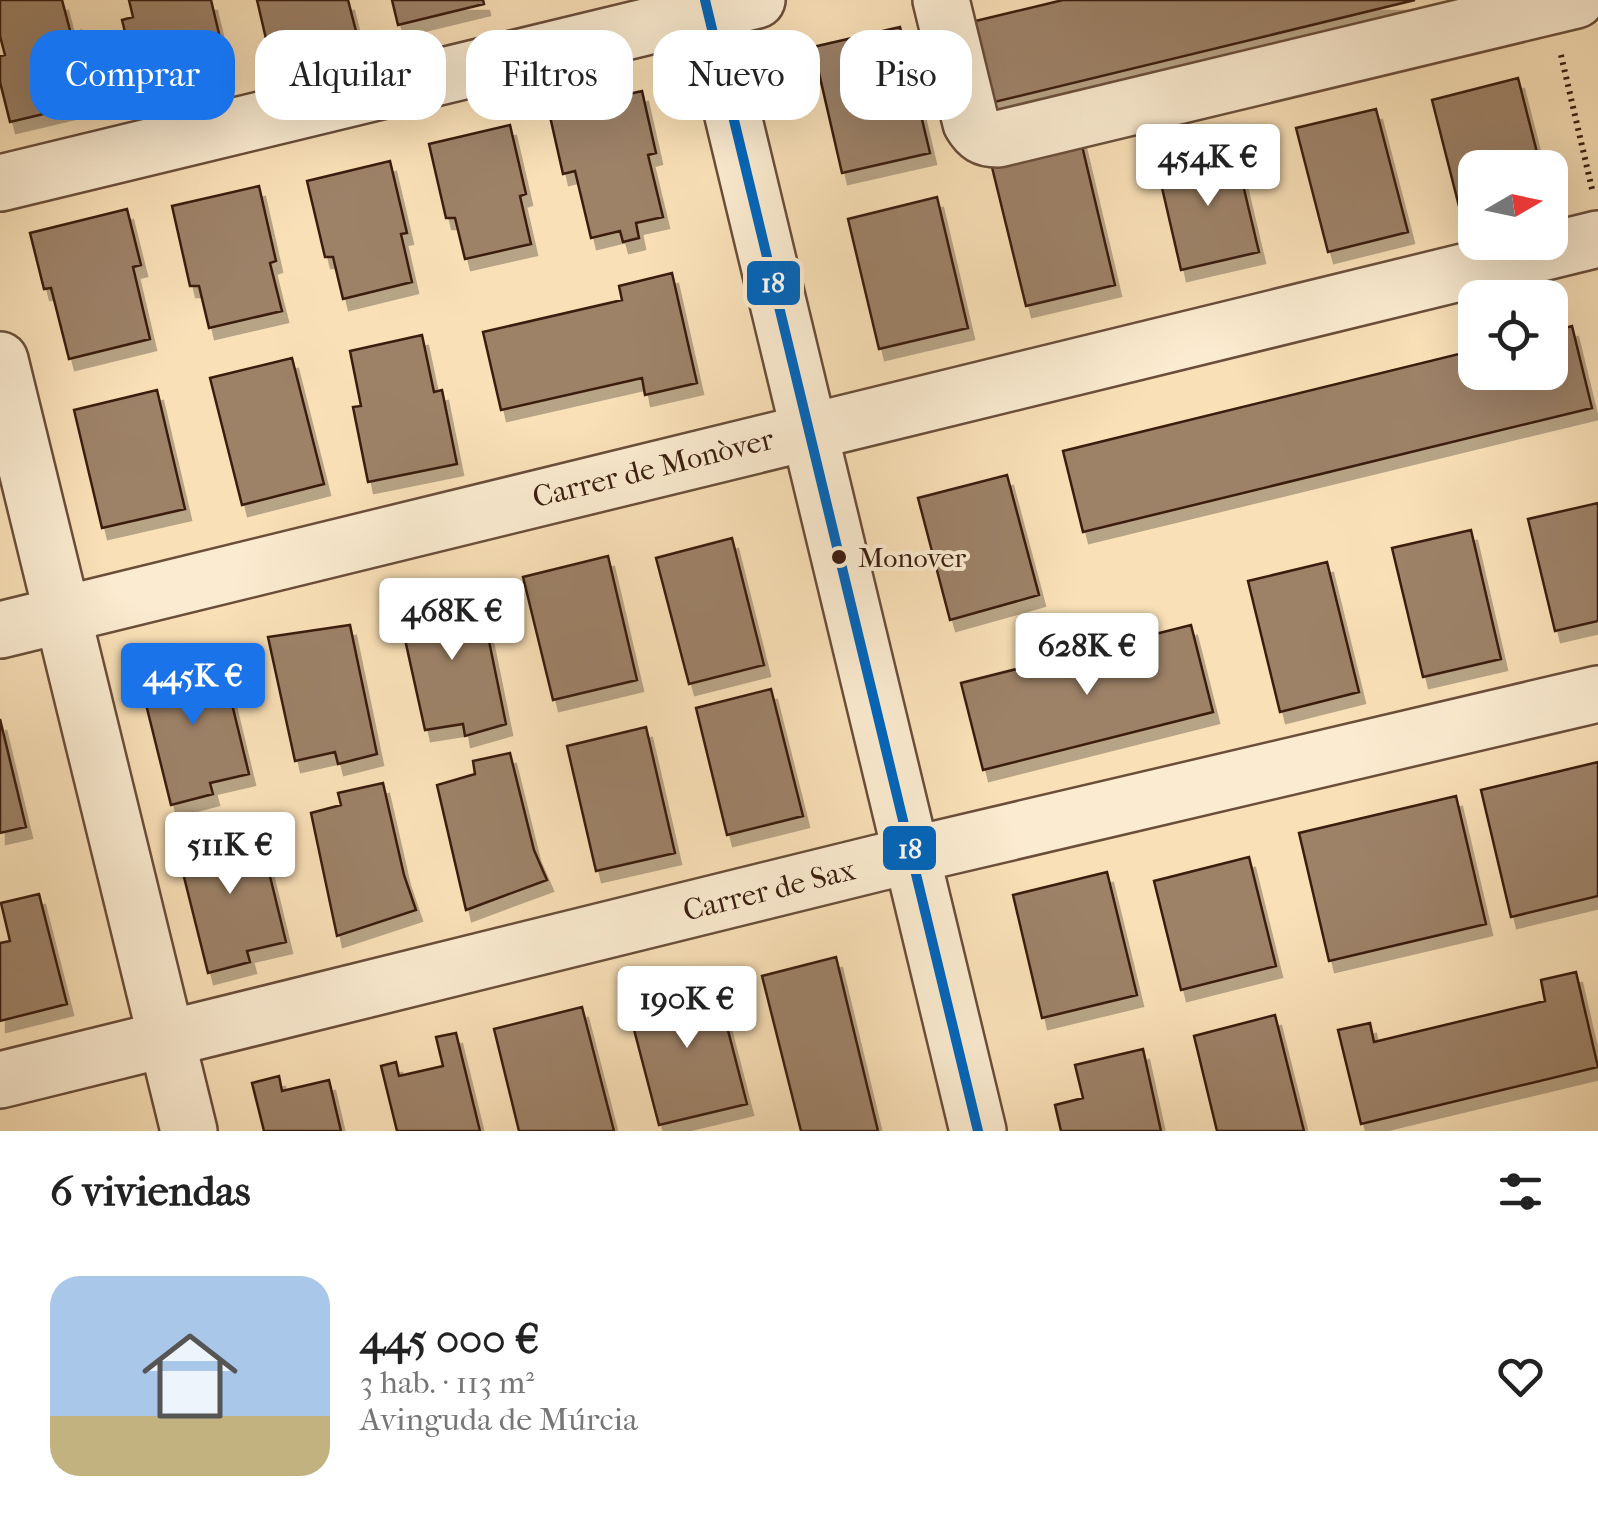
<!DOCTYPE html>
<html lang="es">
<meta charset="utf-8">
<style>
:root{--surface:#fff;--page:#f6f6f6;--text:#222;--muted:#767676;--accent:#1a73e8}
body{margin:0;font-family:"IM FELL French Canon",serif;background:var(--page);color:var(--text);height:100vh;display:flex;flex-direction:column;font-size:38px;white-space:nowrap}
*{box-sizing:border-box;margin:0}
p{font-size:32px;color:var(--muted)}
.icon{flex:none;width:55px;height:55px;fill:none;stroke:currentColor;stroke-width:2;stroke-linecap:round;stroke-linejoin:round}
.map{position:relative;height:1131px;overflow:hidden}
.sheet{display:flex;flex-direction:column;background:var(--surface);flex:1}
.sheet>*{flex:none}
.top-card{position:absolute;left:30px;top:30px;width:1000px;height:90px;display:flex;gap:20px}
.needle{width:65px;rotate:81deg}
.tools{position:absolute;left:1458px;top:150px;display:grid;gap:20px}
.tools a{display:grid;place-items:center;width:110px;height:110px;border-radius:20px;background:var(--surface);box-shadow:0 10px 40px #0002;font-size:50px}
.price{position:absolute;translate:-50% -85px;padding:0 22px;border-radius:10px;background:#fff;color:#222;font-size:32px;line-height:65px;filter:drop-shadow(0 2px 5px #0008)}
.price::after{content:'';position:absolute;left:50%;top:60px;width:30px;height:22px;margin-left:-15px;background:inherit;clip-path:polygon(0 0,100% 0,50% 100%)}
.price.on{background:var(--accent);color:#fff}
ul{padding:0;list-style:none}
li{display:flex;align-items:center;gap:30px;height:250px;padding:0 50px}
li span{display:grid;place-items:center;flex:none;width:280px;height:200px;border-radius:30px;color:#555}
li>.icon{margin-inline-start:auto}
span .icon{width:120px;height:120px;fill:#fffc;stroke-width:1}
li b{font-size:42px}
h2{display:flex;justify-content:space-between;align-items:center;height:120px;padding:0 50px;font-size:42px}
.pill{padding:0 35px;border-radius:30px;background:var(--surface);box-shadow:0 10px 40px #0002;font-size:35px;line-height:90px}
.pill.on{background:var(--accent);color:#fff}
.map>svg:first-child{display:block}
.building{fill:#9d8267;stroke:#3a1d10;stroke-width:2.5;filter:url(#shadow)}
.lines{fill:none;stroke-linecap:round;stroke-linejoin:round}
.minor-casing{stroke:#6a4e3a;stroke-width:60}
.path{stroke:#3a1d10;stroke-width:6;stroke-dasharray:2.5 5;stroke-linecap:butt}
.minor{stroke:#fbebd0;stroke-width:55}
.bus-1-casing{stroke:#fbebd0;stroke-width:18}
.bus-1{stroke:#0065bd;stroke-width:10}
.bus-dot{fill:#3a1d10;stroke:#fbebd0;stroke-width:4}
.labels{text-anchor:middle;stroke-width:8;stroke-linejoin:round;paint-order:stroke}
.bus-label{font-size:28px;fill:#3a1d10;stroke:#fbebd0;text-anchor:start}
.street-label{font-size:30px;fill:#3a1d10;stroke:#fbebd0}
.line-badge{stroke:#fbebd0;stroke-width:4}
.badge-label{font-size:28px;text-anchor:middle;font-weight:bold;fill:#fff}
</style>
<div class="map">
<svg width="1598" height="1131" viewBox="0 0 1598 1131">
<defs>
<filter id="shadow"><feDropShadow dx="6" dy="11" stdDeviation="0" flood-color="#0004"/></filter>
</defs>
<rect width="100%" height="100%" fill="#f9e0b7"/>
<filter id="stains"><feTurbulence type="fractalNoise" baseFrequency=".002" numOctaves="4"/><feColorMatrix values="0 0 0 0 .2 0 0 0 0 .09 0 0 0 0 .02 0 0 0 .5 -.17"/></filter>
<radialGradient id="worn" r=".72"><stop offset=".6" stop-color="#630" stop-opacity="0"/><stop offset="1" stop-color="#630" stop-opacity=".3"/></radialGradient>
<!-- building -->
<path class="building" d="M0,0H62L71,34L81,31L98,101L10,122L0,82V56L5,55L0,36Z
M129,0H211L226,63L138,84L122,20L133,17Z
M257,0H348L357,35L270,56Z
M392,0H483L484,4L398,25Z
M1063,0H1415L982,105L963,24Z
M900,27L930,153L842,173L813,47Z
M1518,78L1541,168H1475V219L1463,222L1432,100Z
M642,91L656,153L648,155L663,217L636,223L639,238L623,242L620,231L591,238L575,171L563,174L549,112Z
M1376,109L1408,232L1328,252L1296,128Z
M510,125L526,194L520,196L531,244L465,259L455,218H446L429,144Z
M1079,133L1115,285L1026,306L989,155Z
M1234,147L1259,252L1181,270L1157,166Z
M390,161L407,233L401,234L412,282L343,299L333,257H325L307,181Z
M259,186L276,261L270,263L282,311L209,328L199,286H190L172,206Z
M937,197L968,328L879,349L848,219Z
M127,209L141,265L133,267L150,339L69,359L51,288L44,289L30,233Z
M672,273L697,383L645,395L642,378L501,410L483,332L622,300L619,286Z
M1572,326L1592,408L1083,532L1063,451L1475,350V372H1550V332Z
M422,335L434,392L442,390L457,464L368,482L353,407L361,406L350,351Z
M292,358L324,484L242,505L210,378Z
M157,390L185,509L102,528L74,410Z
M1007,475L1039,595L950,620L918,498Z
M1598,503V621L1555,631L1528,519Z
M1471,530L1501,659L1423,677L1392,548Z
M732,538L764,665L689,684L656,558Z
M608,556L637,680L553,700L523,577Z
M1327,562L1359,692L1280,712L1248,581Z
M479,592L506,724L465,736L463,724L425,730L397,603Z
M350,625L377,754L338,764L335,752L295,761L268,637Z
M1191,625L1213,712L983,770L961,683Z
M184,661L186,671L222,663L249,774L210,783L213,794L171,805L138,672Z
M771,689L803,816L727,835L696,708Z
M0,719L26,827L0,833Z
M646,727L675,853L596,871L567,746Z
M510,753L534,850L547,880L466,910L437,785L475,774L473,761Z
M1598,762V896L1511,917L1481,790Z
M383,783L404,875L416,910L337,936L311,813L341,805L338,793Z
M1456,796L1486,924L1329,961L1299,833Z
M221,829L224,840L259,831L286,942L247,951L250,962L208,973L175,841Z
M1249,857L1276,966L1181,990L1154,881Z
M1107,872L1137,995L1042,1018L1013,895Z
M39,894L67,1004L0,1021V943L10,941L1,903Z
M836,957L878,1131H801L762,976Z
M1576,972L1598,1067L1361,1124L1338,1030L1370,1023L1374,1042L1545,1001L1541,980Z
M714,976L747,1104L659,1125L626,999Z
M582,1007L614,1131H519L494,1029Z
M1275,1015L1304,1131H1217L1194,1036Z
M456,1033L480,1131H397L381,1066L396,1062L399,1076L443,1066L436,1037Z
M1143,1049L1161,1131H1061L1055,1105L1083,1098L1075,1065Z
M279,1076L282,1091L329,1080L341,1131H264L252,1083Z"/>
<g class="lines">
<!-- minor casing -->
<g class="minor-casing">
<path id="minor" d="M705,0L978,1131
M941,0L971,123C978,135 984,139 998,139L1576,0
M0,183L757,0
M0,360L189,1131
M0,630L1598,239
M0,1080L878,863L1598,694"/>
</g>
<!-- path -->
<path class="path" d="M1561,55L1592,189"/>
<!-- minor -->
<use href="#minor" class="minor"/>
<!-- bus-1 casing -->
<g class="bus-1-casing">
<path id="bus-1" d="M705,0L978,1131"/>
</g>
<!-- bus-1 -->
<use href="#bus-1" class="bus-1"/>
</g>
<!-- markers -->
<circle class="bus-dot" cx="839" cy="557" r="9"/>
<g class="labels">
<!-- bus labels -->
<g class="bus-label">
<text x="858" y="567">Monover</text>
</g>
<!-- street labels -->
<g class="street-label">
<text transform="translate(653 468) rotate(-14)" y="10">Carrer de Monòver</text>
<text transform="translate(769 890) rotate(-14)" y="10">Carrer de Sax</text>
</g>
</g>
<g class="line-badge">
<rect x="745" y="259" width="57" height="48" rx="10" fill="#0065bd"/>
<rect x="881" y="824" width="57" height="48" rx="10" fill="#0065bd"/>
</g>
<g class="badge-label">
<text x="773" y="292">18</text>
<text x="910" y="858">18</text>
</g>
<rect width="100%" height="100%" filter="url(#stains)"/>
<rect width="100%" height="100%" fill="url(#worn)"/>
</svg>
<div class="tools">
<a><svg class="needle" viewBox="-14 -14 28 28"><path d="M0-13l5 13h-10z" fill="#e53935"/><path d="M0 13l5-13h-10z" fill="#767676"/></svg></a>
<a><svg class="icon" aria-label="locate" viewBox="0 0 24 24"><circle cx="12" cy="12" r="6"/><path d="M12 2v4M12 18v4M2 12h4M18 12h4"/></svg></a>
</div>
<b class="price" style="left:1208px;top:209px">454K €</b>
<b class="price" style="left:452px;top:663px">468K €</b>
<b class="price" style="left:1087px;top:698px">628K €</b>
<b class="price on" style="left:193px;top:728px">445K €</b>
<b class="price" style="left:230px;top:897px">511K €</b>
<b class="price" style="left:687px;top:1051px">190K €</b>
<div class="top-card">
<a class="pill on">Comprar</a>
<a class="pill">Alquilar</a>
<a class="pill">Filtros</a>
<a class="pill">Nuevo</a>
<a class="pill">Piso</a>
</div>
</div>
<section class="sheet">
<h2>6 viviendas<svg class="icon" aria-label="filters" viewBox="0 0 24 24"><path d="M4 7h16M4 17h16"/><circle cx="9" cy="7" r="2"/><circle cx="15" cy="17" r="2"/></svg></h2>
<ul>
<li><span style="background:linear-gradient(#a9c7e8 70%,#c2b280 0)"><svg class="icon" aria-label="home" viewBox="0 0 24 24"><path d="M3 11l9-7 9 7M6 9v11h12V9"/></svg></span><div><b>445 000 €</b><p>3 hab. · 113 m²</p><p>Avinguda de Múrcia</p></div><svg class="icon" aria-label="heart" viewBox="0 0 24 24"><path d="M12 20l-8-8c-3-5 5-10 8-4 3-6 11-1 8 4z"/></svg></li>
</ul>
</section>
